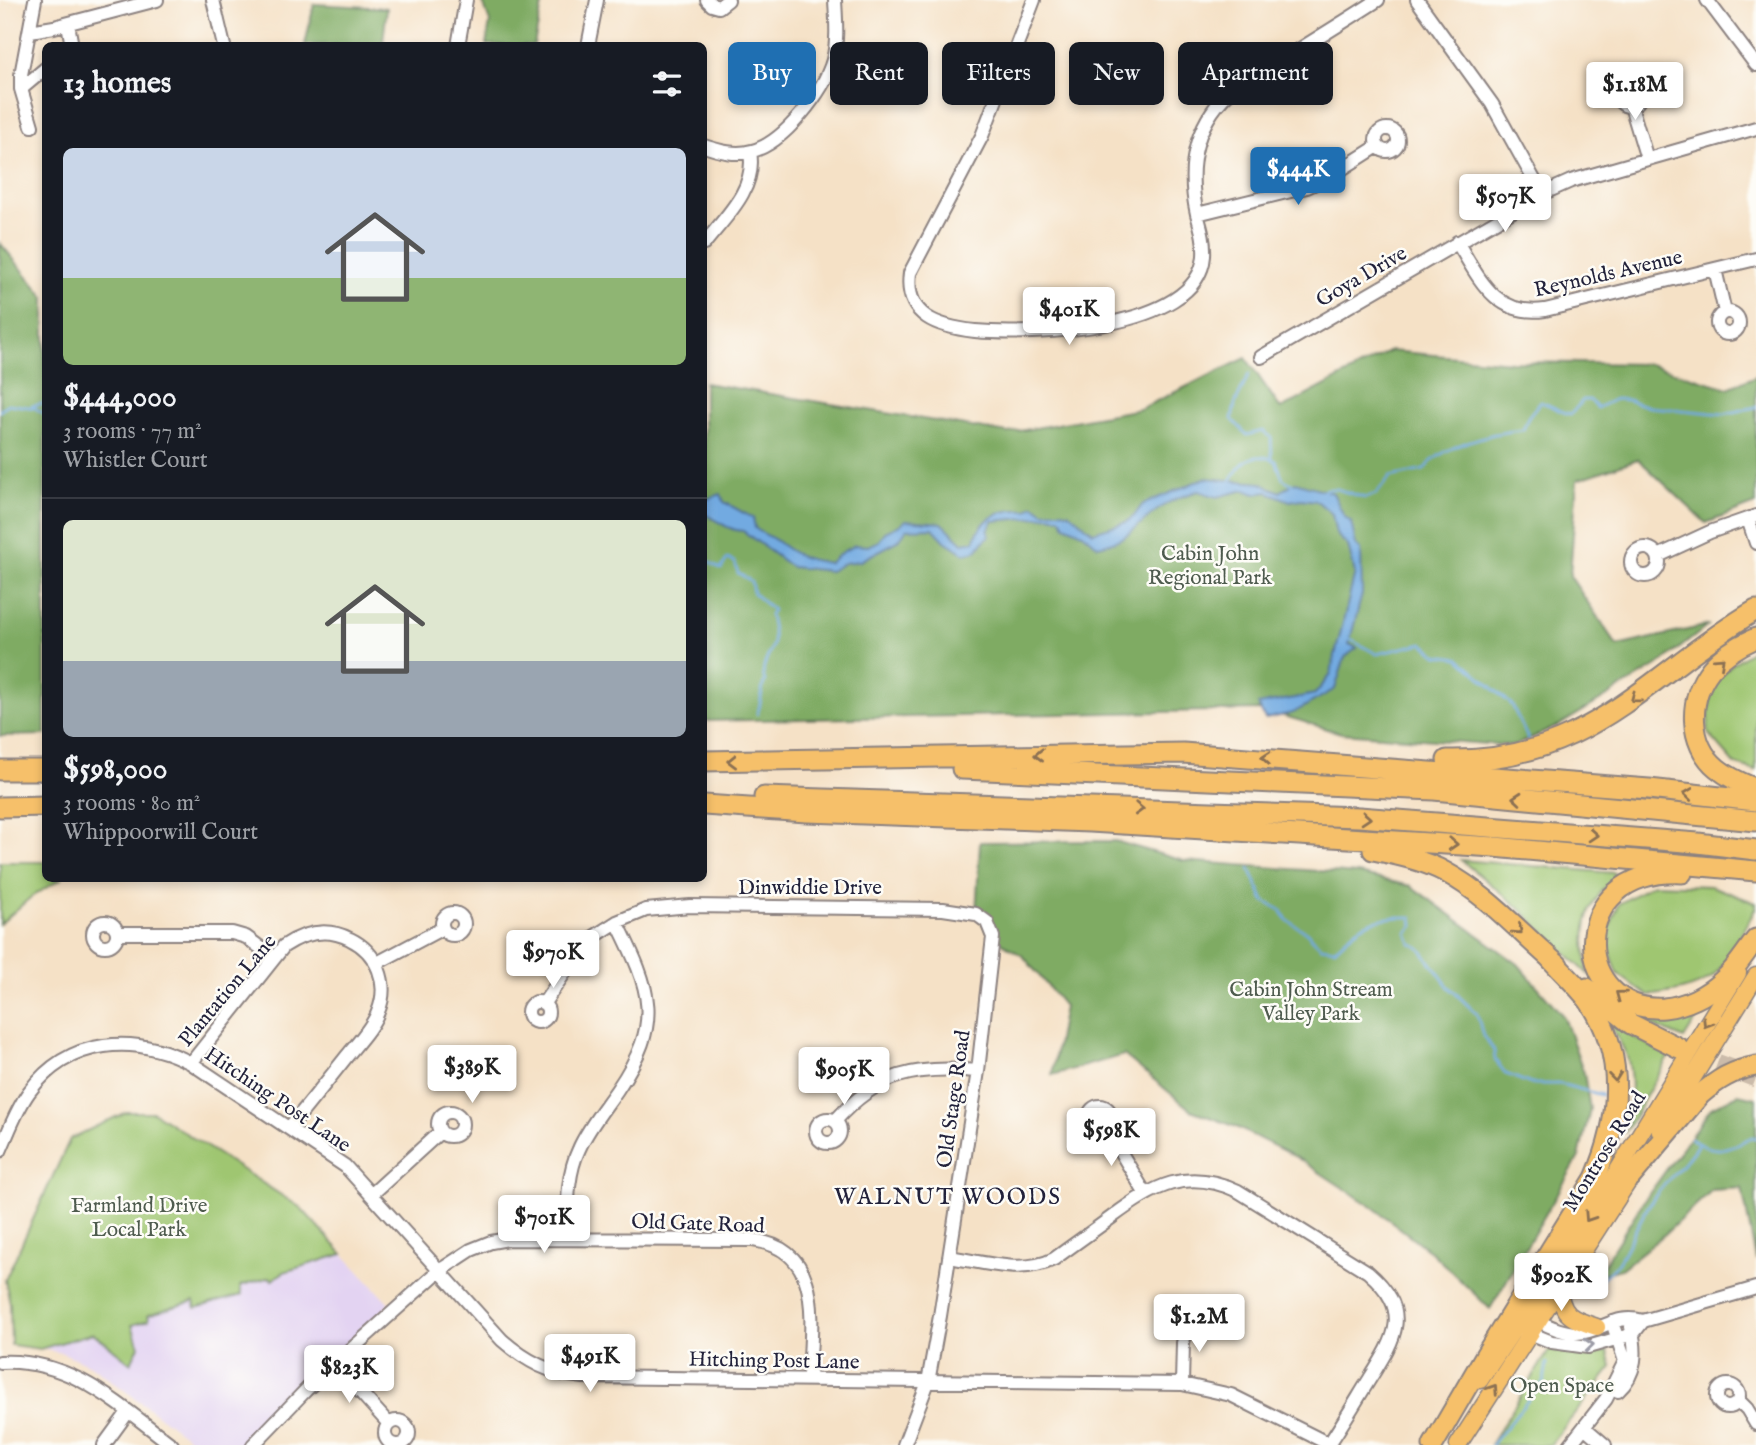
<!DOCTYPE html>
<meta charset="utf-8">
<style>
:root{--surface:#171b24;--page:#242831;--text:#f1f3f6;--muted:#9ea1a6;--line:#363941;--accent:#1f6fb2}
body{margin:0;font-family:"IM FELL English",serif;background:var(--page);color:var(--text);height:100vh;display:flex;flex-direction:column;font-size:26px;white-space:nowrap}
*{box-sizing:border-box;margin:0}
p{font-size:23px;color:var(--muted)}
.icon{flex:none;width:38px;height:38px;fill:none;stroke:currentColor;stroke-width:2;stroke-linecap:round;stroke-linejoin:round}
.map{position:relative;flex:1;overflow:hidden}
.panel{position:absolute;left:42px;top:42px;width:665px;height:840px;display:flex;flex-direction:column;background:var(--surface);border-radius:10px;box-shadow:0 4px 10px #0003}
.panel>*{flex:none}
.guide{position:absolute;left:728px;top:42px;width:665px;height:63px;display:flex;gap:14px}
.price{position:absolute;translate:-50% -60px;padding:0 16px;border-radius:7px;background:#fff;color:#222;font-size:23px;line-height:46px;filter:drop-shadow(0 2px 4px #0008)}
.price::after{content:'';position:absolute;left:50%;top:42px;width:21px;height:16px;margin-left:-10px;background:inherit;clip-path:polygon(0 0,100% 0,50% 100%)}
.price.selected{background:var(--accent);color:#fff}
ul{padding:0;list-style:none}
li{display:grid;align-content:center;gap:14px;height:371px;padding:0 21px}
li+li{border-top:2px solid var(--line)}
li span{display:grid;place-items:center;height:217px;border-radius:10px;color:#555}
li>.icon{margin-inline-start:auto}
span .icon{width:126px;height:126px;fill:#fffc;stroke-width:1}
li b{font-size:30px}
h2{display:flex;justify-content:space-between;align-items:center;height:84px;padding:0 21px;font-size:30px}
.tag{padding:0 24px;border-radius:10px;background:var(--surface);box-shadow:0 4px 10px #0003;font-size:24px;line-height:63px}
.tag.selected{background:var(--accent);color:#fff}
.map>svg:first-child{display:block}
.built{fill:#e3d3f2}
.green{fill:#9fc671;stroke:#607456;stroke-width:2}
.forest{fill:#7fab63;stroke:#50664f;stroke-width:2}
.water{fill:#72aae1;stroke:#4a668e;stroke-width:2}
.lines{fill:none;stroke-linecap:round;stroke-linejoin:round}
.stream{stroke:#72aae1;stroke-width:2.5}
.highway-tunnel{stroke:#cbbbaa;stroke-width:19;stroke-dasharray:19 10;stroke-linecap:butt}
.minor-casing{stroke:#8c8280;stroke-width:16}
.major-casing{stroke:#8c8280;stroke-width:19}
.highway-casing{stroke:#8c8280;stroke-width:23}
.minor{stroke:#fff;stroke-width:12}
.major{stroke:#f6c06b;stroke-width:16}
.highway{stroke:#f6c06b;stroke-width:19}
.oneway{stroke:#8c7153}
.oneway2{stroke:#9c9ca7}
.labels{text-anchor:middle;stroke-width:5;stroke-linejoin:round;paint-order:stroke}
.street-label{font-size:21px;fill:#22223b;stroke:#fdfcf7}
.park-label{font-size:21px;fill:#4e5b4e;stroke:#fdfcf7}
.neighbourhood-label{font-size:23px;letter-spacing:2px;fill:#22223b;stroke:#fdfcf7}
</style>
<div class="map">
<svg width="1756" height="1445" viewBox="0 0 1756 1445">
<rect width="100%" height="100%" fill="#fdfcf7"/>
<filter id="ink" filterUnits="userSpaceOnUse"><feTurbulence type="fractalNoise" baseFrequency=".0143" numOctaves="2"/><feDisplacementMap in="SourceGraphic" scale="14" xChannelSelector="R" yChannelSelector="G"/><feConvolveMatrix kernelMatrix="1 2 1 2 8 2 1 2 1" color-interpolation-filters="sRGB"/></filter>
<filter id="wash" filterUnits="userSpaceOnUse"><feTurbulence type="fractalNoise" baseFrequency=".00686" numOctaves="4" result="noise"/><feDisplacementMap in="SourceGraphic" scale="28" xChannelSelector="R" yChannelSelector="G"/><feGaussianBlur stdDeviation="1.57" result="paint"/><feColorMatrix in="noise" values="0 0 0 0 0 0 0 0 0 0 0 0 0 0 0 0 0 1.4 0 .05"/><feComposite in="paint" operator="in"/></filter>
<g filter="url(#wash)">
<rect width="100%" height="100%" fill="#f5e1c6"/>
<!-- built -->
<path class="built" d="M343,1254L390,1304L307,1379L247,1445H198L92,1366L63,1353L39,1349Z"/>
<!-- green -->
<path class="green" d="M1756,648V771L1736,765L1708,733C1709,683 1713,675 1756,648Z
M1461,860L1614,873L1615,878C1581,907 1583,934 1588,974L1516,905Z
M0,862H45L46,878L61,879L31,897L0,924Z
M1653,884L1711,886L1756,903V907C1747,925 1726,966 1712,977C1694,990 1669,993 1648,996L1618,974L1605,938L1619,904Z
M1627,1009L1673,1014L1703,1009L1684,1039L1649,1024Z
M1609,1023L1669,1056L1625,1133C1631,1112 1634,1074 1626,1054C1621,1043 1615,1033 1609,1023Z
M126,1112H153L301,1208L343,1254L284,1272L272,1280L270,1277L240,1286L242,1295L196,1308L194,1301L148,1315L149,1320L132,1325L139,1346L131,1363L93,1333L40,1349L11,1345L10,1303L5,1280L70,1139Z
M1550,1349L1578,1354L1608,1351L1612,1367L1550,1445H1490Z"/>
<!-- forest -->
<path class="forest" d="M482,0H543L534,45H486L490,22Z
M314,4L387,8L383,41L388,45H305Z
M0,243L45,297V735L0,736Z
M1390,351L1511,362L1649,364L1728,388L1756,376V504L1706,523L1638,459L1577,480L1570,576L1617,646L1709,625L1657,666L1558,726L1514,746L1341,733L1264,710L704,721V383L1008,433L1140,409L1246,358L1281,409Z
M1115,841L1184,861L1358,874L1411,886L1518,964L1564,1017L1584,1073L1590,1109L1579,1157L1490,1309L1431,1252L1374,1208L1296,1157L1234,1126L1191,1110L1124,1055L1052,1075L1064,1006L1024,957L993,937L976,914L980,842Z
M1738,1094L1756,1098V1260L1742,1188L1712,1190L1665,1234L1621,1269L1597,1275L1643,1202L1711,1108Z"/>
<!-- water -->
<path class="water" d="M1205,478L1261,483L1280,492L1295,482L1333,493L1344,516L1351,522L1356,545L1361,550L1362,594L1349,644L1357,648L1345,657L1335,689L1293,713L1265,719L1258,705L1315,694L1330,676L1355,573L1348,546L1336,534L1332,514L1317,501L1301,499L1290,501L1268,492L1255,494L1245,490L1217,497L1198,491C1185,495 1173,499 1163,506C1136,524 1132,539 1098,546L1083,533L1065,525L1061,518L1049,516L993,521L988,530L989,536L975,551L965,554L945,541L933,528L907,529L898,541L860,561L844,563L830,571L791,567L743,531C729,531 717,520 704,514V500L721,494L724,502L753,518L755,528C762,534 772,537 778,542C797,557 805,559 829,563L842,552L855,545L868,546L879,541L885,532L898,526L906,520L942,523L963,543L974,541C982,517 1002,508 1027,510L1034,505L1044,512C1077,508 1069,515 1093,532L1126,522L1134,516L1143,504Z"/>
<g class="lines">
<!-- stream -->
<path class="stream" d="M1249,374L1235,404L1232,419L1247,435L1263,431L1271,437L1272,459
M32,406L46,403
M0,411L8,404L35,408L46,415
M1230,482C1241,461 1253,450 1276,461L1283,479L1294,485
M1323,492L1326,489H1337L1365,498L1376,494L1390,477L1424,470C1441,445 1494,432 1523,430L1528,417L1540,402C1552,405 1559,412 1571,414L1583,400H1590L1597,408L1615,399L1628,400L1649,407L1724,414L1756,407
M704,555L706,560L721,569L727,559L735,562L738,573L751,581L753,593L773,610L770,614C771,622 775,634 773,643C770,656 759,667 765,681C761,687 762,704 757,714
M1349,639L1377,654L1423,643L1437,655L1459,658L1512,705L1529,741
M1250,869L1264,901L1281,910L1287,920L1306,932L1321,947L1335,949C1361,922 1374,916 1412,917L1413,926L1407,933L1411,943L1420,948L1448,986L1477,1014L1483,1036L1494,1050L1495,1060L1506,1074L1531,1084H1560L1602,1095
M1690,1138C1713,1156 1729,1149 1752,1137L1756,1138
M1595,1292C1602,1272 1609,1276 1618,1262C1631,1242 1639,1219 1653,1199C1667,1179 1685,1165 1698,1144
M1491,1445L1544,1381L1547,1363"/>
</g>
</g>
<g filter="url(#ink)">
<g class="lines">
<!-- highway-tunnel -->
<path class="highway-tunnel" d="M1690,1053L1756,1078"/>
<!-- minor casing -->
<g class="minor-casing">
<path id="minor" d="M213,0L224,46
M707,0L712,5L719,7L728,0
M1034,0L982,136L910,273C904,317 939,327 975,331C1030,336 1198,331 1204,256C1205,241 1201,228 1197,214C1189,179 1191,143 1212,112C1231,83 1263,71 1292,54C1321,36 1350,18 1378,0
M1417,0L1492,104L1542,194
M1707,0L1756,65
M68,24L72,46
M30,31L54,27L157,0
M458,46L466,0
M588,46L597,0
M1618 95a11 11 0 1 1 22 0a11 11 0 1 1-22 0Z
M21,89L46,68
M1631,106L1647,159
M32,126L21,89V75L35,0
M1376 140a11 11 0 1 1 22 0a11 11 0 1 1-22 0Z
M704,146C719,151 736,156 752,151C784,143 824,91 833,60C838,40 836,20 835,0
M1197,214L1307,187L1334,174L1378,146
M1457,242C1479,278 1495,317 1545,310L1756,259
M704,244C725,217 757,189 750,152
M1715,269L1725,312
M1717 323a11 11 0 1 1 22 0a11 11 0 1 1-22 0Z
M1261,357L1542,194L1571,181L1756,128
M1748,519L1756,543
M1631 562a14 14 0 1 1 28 0a14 14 0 1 1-28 0Z
M1658,556L1710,532L1756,516
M442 924a11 11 0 1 1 22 0a11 11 0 1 1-22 0Z
M93 934a12 12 0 1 1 24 0a12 12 0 1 1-24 0Z
M118,933H232L246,937L273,957
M377,963L443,928
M528 1012a10 10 0 1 1 20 0a10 10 0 1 1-20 0Z
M544,1003L576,956L595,936L617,922L646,910L690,906L943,909L976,914L987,922L993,937L978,1071L940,1316L928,1382L904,1445
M191,1063L284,946C305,932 327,927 350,939C377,952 390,983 378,1012C372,1028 358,1042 347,1056C328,1080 309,1104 289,1128
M1089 1117a11 11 0 1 1 22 0a11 11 0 1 1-22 0Z
M438 1124a12 12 0 1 1 24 0a12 12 0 1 1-24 0Z
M816 1131a12 12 0 1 1 24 0a12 12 0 1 1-24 0Z
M835,1121C878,1073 916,1065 978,1071
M1105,1126L1145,1193
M0,1151C9,1131 16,1110 29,1092C69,1037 135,1034 191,1063L345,1166L502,1340C526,1361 550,1374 583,1377L1182,1384L1231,1395L1331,1445
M372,1194L440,1132
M567,1238C568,1208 566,1176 579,1149C588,1128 604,1109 617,1090C664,1021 651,991 617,922
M949,1257C983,1262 1023,1275 1054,1259C1073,1245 1093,1231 1112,1217C1154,1186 1186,1167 1238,1191L1368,1272C1413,1311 1396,1337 1369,1380C1356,1401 1343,1423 1329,1444
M1532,1318C1548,1326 1568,1336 1585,1332C1607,1327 1619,1314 1643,1321L1756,1288
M1522,1330L1552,1342L1588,1347L1633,1334L1643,1321
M0,1362C71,1358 119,1405 172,1445
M335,1364L389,1424
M1182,1384L1183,1343L1188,1321L1184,1311L1191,1302L1202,1305L1206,1311L1202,1322L1195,1324L1188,1321
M1717 1396a11 11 0 1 1 22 0a11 11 0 1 1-22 0Z
M1618,1391C1637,1374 1637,1351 1631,1327
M1738,1400L1747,1409L1756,1424
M385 1433a12 12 0 1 1 24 0a12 12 0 1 1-24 0Z
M1584,1427L1605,1445
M104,1445L128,1412
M253,1445L307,1389L439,1271L471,1250L491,1242L508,1239L753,1240C827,1251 810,1325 809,1380
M1570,1445L1606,1399L1625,1361L1612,1322"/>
</g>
<!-- major casing -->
<g class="major-casing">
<path id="major" d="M1660,1131L1756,976
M1559,1287C1561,1316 1572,1319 1597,1327
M1480,1380L1601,1198L1738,973
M1458,1445L1637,1168"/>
</g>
<!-- highway casing -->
<g class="highway-casing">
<path id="highway" d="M1756,638C1740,645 1723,655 1711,669C1688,698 1688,744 1717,768C1729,778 1742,783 1756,789
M1447,760C1590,763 1646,675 1756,610
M704,761L1183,753L1649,789L1756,801
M962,769L1434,790L1756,821
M0,770H46
M764,797L1359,817L1698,843L1756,850
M704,805L807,812L1090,822L1494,847L1756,871
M0,807L46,806
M1373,850C1398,855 1423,860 1445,872C1488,895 1521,934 1558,965
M1682,873C1562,868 1572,1014 1664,1008C1686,1006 1707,995 1722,981C1736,969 1745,953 1756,939
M1587,988L1631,1024L1679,1048
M1630,1178L1700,1095C1717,1080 1733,1070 1756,1066
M1433,1445L1486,1354L1595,1178C1620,1121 1627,1055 1589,1001C1577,985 1561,971 1548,956"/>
</g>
<!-- minor -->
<use href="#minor" class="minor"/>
<!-- major -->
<use href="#major" class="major"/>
<!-- highway -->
<use href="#highway" class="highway"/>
</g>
<!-- one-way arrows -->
<defs><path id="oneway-chevron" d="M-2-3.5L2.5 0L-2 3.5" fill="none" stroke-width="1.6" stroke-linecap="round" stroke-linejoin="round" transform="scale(1.75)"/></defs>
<g class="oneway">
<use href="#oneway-chevron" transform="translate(1720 661) rotate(-42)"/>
<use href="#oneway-chevron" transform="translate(1635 698) rotate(143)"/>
<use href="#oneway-chevron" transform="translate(1039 755) rotate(179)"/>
<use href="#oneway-chevron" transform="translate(1266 758) rotate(-176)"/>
<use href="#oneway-chevron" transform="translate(732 761) rotate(179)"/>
<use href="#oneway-chevron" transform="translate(1688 794) rotate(-173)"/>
<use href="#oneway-chevron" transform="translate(1517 798) rotate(-175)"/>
<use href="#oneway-chevron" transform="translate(1139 809) rotate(2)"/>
<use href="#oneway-chevron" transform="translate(1366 818) rotate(4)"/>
<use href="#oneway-chevron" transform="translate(1593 835) rotate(4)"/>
<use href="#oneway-chevron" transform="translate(1453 844) rotate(3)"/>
<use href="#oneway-chevron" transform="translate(1518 930) rotate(42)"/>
<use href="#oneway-chevron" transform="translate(1620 995) rotate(-143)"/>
<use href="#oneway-chevron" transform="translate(1707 1023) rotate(121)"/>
<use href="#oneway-chevron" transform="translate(1615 1077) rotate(84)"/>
<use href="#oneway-chevron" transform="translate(1589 1217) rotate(123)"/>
<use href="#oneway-chevron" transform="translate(1493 1389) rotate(-57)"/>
</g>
<use class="oneway2" href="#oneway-chevron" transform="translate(1589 1345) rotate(-6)"/>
</g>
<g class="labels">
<!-- street labels -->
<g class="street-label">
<text transform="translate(1608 273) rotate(-13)" y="7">Reynolds Avenue</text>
<text transform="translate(1361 276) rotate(-30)" y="7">Goya Drive</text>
<text x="810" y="894">Dinwiddie Drive</text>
<text transform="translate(227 990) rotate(-50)" y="7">Plantation Lane</text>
<text transform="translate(278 1099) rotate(34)" y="7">Hitching Post Lane</text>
<text transform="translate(953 1099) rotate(-82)" y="7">Old Stage Road</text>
<text transform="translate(1604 1151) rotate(-58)" y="7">Montrose Road</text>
<text transform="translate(698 1223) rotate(2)" y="7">Old Gate Road</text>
<text transform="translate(774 1360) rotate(1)" y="7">Hitching Post Lane</text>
</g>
<!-- park labels -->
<g class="park-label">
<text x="1210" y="560">Cabin John<tspan x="1210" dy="24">Regional Park</tspan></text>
<text x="1311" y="996">Cabin John Stream<tspan x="1311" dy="24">Valley Park</tspan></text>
<text x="139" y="1212">Farmland Drive<tspan x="139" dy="24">Local Park</tspan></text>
<text x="1562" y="1392">Open Space</text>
</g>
<!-- neighbourhood labels -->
<g class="neighbourhood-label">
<text x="948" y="1204">WALNUT WOODS</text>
</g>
</g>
</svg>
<b class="price" style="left:1635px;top:122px">$1.18M</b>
<b class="price selected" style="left:1298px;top:207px">$444K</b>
<b class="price" style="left:1505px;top:234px">$507K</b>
<b class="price" style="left:1069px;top:347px">$401K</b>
<b class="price" style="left:553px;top:990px">$970K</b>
<b class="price" style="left:472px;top:1105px">$389K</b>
<b class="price" style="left:844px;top:1107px">$905K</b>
<b class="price" style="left:1111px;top:1168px">$598K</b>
<b class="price" style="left:544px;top:1255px">$701K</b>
<b class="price" style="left:1561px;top:1313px">$902K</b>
<b class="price" style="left:1199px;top:1354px">$1.2M</b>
<b class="price" style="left:590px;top:1394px">$491K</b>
<b class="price" style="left:349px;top:1405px">$823K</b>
<div class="guide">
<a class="tag selected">Buy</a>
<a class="tag">Rent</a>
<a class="tag">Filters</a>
<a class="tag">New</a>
<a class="tag">Apartment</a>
</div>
<section class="panel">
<h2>13 homes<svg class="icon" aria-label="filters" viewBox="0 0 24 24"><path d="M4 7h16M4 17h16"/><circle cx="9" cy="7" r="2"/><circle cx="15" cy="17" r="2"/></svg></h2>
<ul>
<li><span style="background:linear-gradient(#c9d6e8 60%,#8fb573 0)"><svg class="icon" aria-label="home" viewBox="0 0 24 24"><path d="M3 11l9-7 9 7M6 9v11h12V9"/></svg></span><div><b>$444,000</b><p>3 rooms · 77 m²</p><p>Whistler Court</p></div></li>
<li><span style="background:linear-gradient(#dfe7d0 65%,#9aa5b1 0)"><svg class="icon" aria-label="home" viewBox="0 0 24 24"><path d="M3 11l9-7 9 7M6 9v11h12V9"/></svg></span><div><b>$598,000</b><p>3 rooms · 80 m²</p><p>Whippoorwill Court</p></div></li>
</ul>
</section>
</div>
